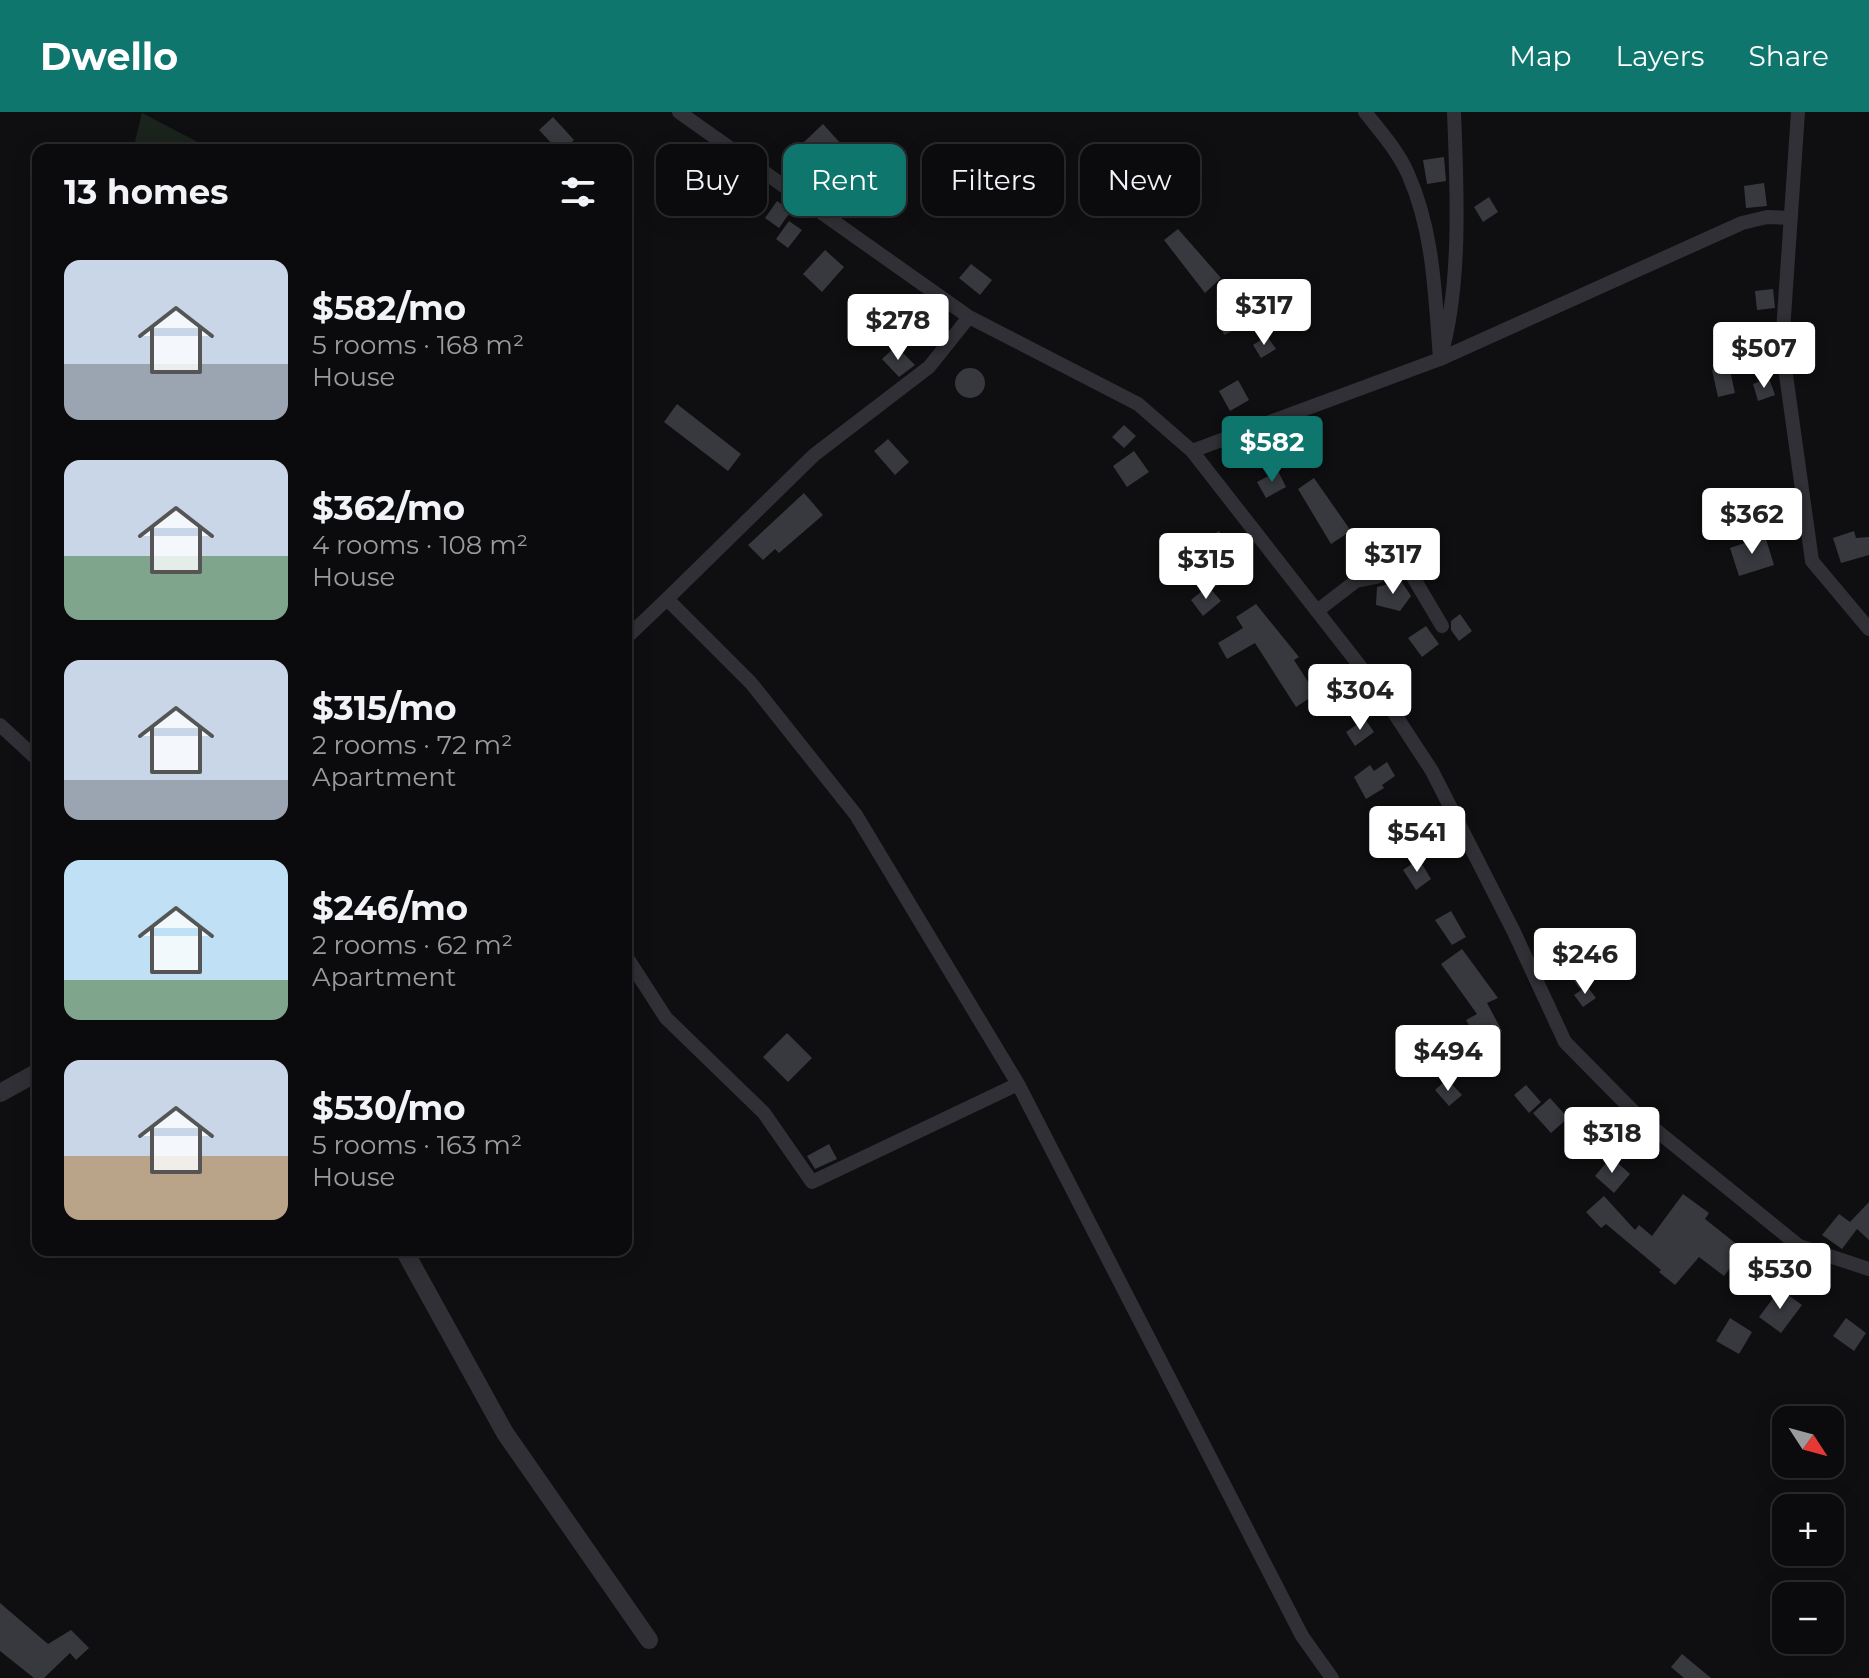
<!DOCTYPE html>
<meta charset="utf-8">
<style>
:root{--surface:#0b0b0d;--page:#141416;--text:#f1f3f6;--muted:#9a9b9d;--line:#2b2b2e;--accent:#0f766e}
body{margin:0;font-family:Montserrat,sans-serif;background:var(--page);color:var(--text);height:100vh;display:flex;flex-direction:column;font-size:30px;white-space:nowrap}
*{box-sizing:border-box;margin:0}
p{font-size:26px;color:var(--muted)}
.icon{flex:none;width:44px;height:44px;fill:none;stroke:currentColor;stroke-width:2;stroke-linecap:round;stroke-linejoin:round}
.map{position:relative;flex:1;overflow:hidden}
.sheet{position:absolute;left:32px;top:32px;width:600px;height:1112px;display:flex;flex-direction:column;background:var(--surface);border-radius:16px;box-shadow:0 4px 20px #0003,0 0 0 2px var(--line)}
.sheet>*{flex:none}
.top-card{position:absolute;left:656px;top:32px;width:760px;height:72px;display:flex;gap:16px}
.needle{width:52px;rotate:126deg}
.fabs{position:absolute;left:1772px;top:1294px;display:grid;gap:16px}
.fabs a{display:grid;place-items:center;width:72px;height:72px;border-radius:16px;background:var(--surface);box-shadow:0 4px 20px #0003,0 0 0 2px var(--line);font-size:40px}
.price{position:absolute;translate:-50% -68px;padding:0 18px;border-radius:8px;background:#fff;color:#222;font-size:26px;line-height:52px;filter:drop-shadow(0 2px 4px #0008)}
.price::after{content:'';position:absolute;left:50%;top:48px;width:24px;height:18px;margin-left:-12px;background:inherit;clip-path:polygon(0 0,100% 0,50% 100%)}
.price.selected{background:var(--accent);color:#fff}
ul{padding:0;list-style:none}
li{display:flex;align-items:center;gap:24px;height:200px;padding:0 32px}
li span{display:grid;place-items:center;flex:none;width:224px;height:160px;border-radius:16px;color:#555}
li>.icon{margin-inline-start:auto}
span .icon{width:96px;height:96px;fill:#fffc;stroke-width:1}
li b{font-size:34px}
h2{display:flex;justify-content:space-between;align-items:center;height:96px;padding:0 32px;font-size:34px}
.chip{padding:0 28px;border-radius:16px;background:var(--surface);box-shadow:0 4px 20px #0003,0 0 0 2px var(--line);font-size:28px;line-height:72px}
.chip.selected{background:var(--accent);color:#fff}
header{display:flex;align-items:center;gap:48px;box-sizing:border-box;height:112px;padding:0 40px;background:var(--accent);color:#fff}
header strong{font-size:38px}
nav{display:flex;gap:44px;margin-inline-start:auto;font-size:28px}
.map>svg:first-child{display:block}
.green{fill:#1b231d}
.building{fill:#38393f}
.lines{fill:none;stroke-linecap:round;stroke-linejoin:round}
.minor{stroke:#303036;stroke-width:14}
.tertiary{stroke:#303036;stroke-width:18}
</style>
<header>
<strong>Dwello</strong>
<nav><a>Map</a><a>Layers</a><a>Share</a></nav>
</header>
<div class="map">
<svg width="1869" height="1566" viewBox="0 0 1869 1566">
<rect width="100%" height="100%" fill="#0f0f11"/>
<!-- green -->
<path class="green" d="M142,1L213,38H133Z"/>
<!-- building -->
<path class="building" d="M553,5L574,28L563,38H558L539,18Z
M823,12L842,33L823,50L804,30Z
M699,45L713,62L694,78L680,61Z
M1444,45L1446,69L1427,72L1423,48Z
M937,63L960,82L947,98L924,78Z
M1764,71L1767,94L1746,96L1744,74Z
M1489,85L1498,100L1483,110L1474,95Z
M777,89L791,99L779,116L765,106Z
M789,109L802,118L788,136L776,127Z
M1178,117L1221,166L1205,181L1164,128Z
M825,138L844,155L822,180L803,162Z
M971,152L992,168L980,183L959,166Z
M1773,177L1775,196L1757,198L1755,179Z
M1227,193L1238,216L1224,223L1216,199Z
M1267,224L1276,237L1261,246L1253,233Z
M896,234L915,253L899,265L882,247Z
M1729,254L1735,281L1718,285L1712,258Z
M955 271a15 15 0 1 1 30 0a15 15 0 1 1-30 0Z
M1769,266L1775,283L1758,289L1753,272Z
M1238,268L1249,288L1230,299L1219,279Z
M677,292L741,342L728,359L664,310Z
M1124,313L1136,324L1124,336L1112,325Z
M888,327L909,350L895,363L874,339Z
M1134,339L1149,360L1127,375L1113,354Z
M1278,359L1286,375L1266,386L1257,370Z
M1314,366L1351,419L1331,432L1298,377Z
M804,381L823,403L779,441L775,437L763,448L748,433Z
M1219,419L1228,432L1214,441L1206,428Z
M1854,419L1856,426L1869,425V443L1841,451L1833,426Z
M1765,424L1774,453L1739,464L1730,436Z
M1373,432L1391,443L1375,454L1364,448Z
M1220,444L1233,464L1215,475L1204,454Z
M1401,469L1411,484L1400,499L1376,493L1377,475Z
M1208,474L1221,489L1203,504L1191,488Z
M1256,492L1299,545L1294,548L1316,582L1296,595L1255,531L1227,547L1218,531L1243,516L1236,505Z
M1460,502L1472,519L1459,529L1451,518V509Z
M1426,514L1439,532L1422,545L1408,526Z
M1328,564L1340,582L1326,592L1314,573Z
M1365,607L1374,620L1355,634L1346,620Z
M1387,650L1395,664L1382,673L1384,676L1366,687L1354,665L1370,653L1374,659Z
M1419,747L1431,767L1416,778L1403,758Z
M1451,799L1466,825L1452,833L1435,808Z
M1462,837L1498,886L1487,891L1502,919L1494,924L1491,920L1477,927L1466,908L1477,902L1441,852Z
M1582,849L1594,865L1579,876L1568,860Z
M1587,874L1596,886L1583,895L1574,883Z
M787,921L812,946L788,970L763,945Z
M1480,926L1500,951L1485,963L1465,938Z
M1447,967L1462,983L1449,994L1435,978Z
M1526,973L1541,990L1529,1001L1514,983Z
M1550,986L1568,1006L1551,1021L1533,1001Z
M829,1032L837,1047L815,1057L807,1044Z
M1611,1045L1630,1062L1614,1081L1595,1064Z
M1683,1082L1709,1101L1705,1107L1744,1138L1724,1164L1699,1145L1675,1173L1659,1160L1661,1158L1606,1112L1601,1116L1586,1100L1604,1084L1635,1118L1639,1113L1652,1124Z
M1869,1090V1128L1857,1117L1842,1137L1822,1123L1839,1102L1850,1110Z
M1780,1177L1802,1193L1781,1221L1759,1205Z
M1730,1206L1752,1220L1739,1242L1716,1229Z
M1846,1206L1866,1221L1854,1239L1833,1224Z
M0,1491L48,1532L71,1518L89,1536L76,1548L70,1541L44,1566H34L0,1539Z
M1682,1542L1711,1566H1684L1671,1555Z"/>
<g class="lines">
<!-- minor -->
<path class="minor" d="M679,0L969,205L1138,292L1192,339L1381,581L1432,659L1514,820L1565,930L1636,1002L1799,1134L1869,1157
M1454,0C1457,76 1462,174 1440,247L1742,111L1767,105L1791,106
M1798,0L1782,234L1812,449L1869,517
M969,205L929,255L814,343L667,487L751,571L856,703L1018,972L1302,1524L1332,1566
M1192,339L1440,247C1435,184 1434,120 1408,62C1398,39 1380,19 1365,0
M1317,499L1356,469L1376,465L1403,448L1442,514
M626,526L667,487
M0,613L38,648
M626,844L666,906L764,1001L812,1070L1018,972"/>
<!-- tertiary -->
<path class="tertiary" d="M0,981L38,960
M404,1138L505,1321L649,1528"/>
</g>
</svg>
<div class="fabs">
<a><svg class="needle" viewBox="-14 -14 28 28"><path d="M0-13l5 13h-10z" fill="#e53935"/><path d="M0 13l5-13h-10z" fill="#9a9b9d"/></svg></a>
<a>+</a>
<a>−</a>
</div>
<b class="price" style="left:1264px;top:235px">$317</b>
<b class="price" style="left:898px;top:250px">$278</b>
<b class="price" style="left:1764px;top:278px">$507</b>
<b class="price selected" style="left:1272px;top:372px">$582</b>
<b class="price" style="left:1752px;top:444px">$362</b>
<b class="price" style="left:1393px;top:484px">$317</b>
<b class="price" style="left:1206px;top:489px">$315</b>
<b class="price" style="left:1360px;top:620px">$304</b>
<b class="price" style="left:1417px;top:762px">$541</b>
<b class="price" style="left:1585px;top:884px">$246</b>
<b class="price" style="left:1448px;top:981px">$494</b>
<b class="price" style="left:1612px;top:1063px">$318</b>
<b class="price" style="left:1780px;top:1199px">$530</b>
<div class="top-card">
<a class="chip">Buy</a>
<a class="chip selected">Rent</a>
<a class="chip">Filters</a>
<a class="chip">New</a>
</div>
<section class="sheet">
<h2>13 homes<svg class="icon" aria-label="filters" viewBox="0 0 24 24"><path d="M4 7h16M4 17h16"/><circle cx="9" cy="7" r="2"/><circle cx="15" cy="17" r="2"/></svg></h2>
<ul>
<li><span style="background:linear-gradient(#c9d6e8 65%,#9aa5b1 0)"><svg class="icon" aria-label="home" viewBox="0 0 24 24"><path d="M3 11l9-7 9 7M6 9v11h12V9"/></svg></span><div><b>$582/mo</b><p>5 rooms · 168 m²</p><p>House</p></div></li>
<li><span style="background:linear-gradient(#c9d6e8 60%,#7fa58c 0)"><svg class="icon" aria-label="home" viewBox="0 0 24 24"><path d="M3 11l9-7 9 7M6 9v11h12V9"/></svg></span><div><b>$362/mo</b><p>4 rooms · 108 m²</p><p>House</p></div></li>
<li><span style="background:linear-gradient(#c9d6e8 75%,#9aa5b1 0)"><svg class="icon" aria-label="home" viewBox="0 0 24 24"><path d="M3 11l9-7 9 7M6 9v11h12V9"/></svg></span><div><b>$315/mo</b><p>2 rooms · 72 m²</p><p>Apartment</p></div></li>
<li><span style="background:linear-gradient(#bfe0f5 75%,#7fa58c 0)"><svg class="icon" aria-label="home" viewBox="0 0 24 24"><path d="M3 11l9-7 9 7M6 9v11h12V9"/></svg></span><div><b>$246/mo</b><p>2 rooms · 62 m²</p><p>Apartment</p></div></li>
<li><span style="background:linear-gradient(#c9d6e8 60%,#b9a48a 0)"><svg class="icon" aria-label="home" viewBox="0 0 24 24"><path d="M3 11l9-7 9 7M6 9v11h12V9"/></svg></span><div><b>$530/mo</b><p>5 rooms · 163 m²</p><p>House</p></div></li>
</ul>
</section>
</div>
